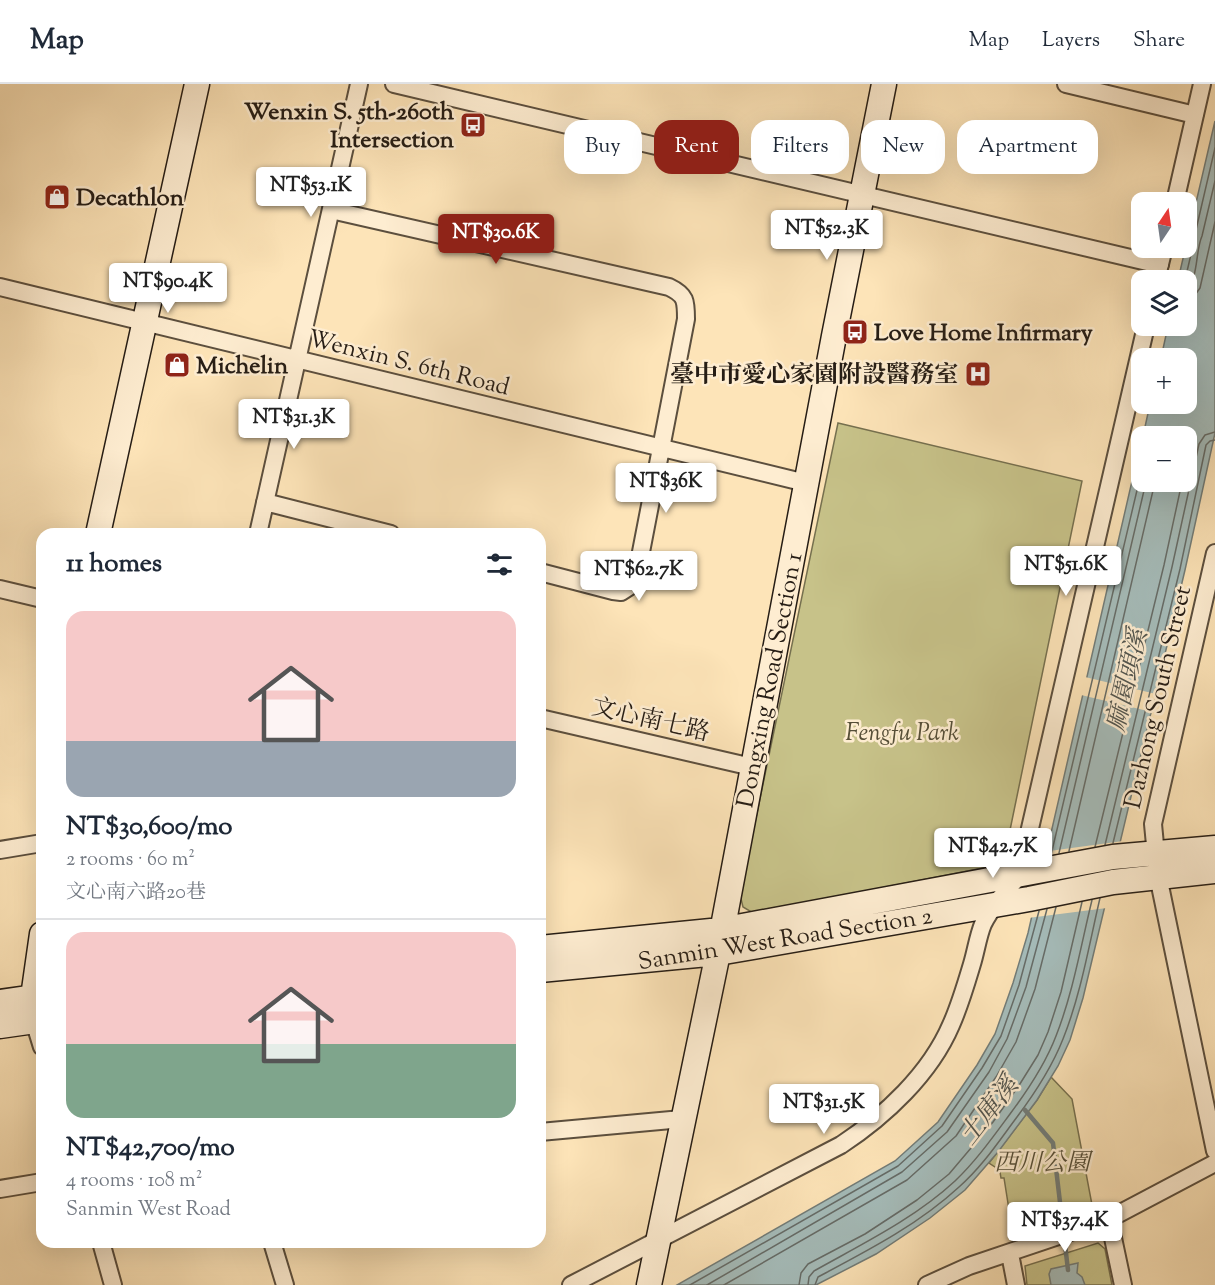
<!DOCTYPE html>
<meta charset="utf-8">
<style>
:root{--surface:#fff;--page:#f6f6f7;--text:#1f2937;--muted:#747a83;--line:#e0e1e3;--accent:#8f2418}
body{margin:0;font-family:"Sorts Mill Goudy","Noto Serif TC",serif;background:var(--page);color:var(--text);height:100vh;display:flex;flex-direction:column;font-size:22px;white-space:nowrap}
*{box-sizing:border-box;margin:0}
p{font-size:20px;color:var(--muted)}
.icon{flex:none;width:33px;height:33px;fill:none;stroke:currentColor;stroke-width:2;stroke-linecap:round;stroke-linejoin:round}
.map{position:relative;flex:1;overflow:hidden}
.details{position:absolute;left:36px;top:444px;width:510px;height:720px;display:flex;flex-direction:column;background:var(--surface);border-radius:18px;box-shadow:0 6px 24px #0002}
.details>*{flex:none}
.banner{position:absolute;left:564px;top:36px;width:561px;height:54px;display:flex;gap:12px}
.needle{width:39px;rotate:13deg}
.fabs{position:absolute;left:1131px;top:108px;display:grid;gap:12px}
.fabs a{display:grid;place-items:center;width:66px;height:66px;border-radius:12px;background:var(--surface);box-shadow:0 6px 24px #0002;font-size:30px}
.price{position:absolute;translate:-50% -51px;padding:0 14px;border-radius:6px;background:#fff;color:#222;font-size:20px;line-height:39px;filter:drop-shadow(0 2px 3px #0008)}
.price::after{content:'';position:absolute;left:50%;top:36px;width:18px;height:14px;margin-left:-9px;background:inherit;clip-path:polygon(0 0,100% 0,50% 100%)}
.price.on{background:var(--accent);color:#fff}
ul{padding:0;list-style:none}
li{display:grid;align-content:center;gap:12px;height:318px;padding:0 30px}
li+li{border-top:2px solid var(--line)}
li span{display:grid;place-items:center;height:186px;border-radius:18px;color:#555}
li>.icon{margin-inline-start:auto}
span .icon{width:108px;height:108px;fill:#fffc;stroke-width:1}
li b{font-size:26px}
h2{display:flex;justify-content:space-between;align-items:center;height:72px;padding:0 30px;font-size:26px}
.pill{padding:0 21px;border-radius:18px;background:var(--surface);box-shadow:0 6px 24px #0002;font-size:21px;line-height:54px}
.pill.on{background:var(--accent);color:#fff}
header{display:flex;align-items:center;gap:36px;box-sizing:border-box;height:84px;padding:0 30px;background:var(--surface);border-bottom:2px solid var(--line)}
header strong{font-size:28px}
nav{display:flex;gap:33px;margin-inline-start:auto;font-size:21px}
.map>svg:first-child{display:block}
.green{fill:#c7c289;stroke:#76704f;stroke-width:1.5}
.water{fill:#a5bcba;stroke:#727c78;stroke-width:1.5}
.pier{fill:#fde4b8}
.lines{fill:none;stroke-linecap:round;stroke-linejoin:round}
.shore{stroke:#666c68;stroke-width:1.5}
.stream{stroke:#727c78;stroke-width:4.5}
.street-casing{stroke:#5c4f3e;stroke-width:20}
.secondary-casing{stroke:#261d15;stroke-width:27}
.street{stroke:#feedd1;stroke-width:16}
.secondary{stroke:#feedd1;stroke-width:24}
.labels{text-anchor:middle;stroke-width:5;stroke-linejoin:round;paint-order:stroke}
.poi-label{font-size:24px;font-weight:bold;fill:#261d15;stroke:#feedd1;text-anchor:start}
.street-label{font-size:24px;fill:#261d15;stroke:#feedd1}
.park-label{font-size:24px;font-style:italic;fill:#564f38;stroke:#feedd1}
.water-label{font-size:26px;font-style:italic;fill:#52554f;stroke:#feedd1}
</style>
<header>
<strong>Map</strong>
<nav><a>Map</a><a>Layers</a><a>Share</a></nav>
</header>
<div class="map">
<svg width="1215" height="1201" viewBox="0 0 1215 1201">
<rect width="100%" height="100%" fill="#fde4b8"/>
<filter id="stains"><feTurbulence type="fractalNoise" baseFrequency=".00333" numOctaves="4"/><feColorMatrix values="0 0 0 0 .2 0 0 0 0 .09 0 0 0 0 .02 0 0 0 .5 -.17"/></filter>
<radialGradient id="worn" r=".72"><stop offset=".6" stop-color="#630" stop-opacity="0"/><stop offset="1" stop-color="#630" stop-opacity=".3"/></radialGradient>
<!-- green -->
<path class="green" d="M838,339L1082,397L1003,780L753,829L743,823L740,811Z
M1051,993L1072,1015L1093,1126L1013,1151L1004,1094H1001L999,1082L995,1083L989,1079L1037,1016Z
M1098,1159L1105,1165L1112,1201H1027L1025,1182Z"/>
<!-- water -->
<path class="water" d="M1215,37V349L1185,486L1083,914L1070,956L1058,982L1037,1016L998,1068L965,1106L930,1134L876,1170L816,1201H677L895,1077L938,1038L977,981L995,950L1013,899L1028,849L1141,358L1142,398H1186V352H1143L1150,320H1186V274H1161L1168,242H1186V196H1178Z
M1078,1179L1077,1189L1082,1193L1085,1201H1051L1049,1190L1051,1185Z"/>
<!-- pier -->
<path class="pier" d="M1085,593L1156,610L1152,628L1081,611Z
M1123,757L1107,824L1028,834L1042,768Z"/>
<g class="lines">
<!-- shore -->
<path class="shore" d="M1185,196L1192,166L1189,157L1195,150L1215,64
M1186,207C1199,193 1195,168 1202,152L1215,97
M1186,217L1195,211L1200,204L1215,138
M1113,759L1180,485L1206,361L1210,357L1215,356
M1105,761L1172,483L1199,360L1205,351L1215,348
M1095,763L1164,481L1182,398
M1069,767L1155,398
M1059,769L1146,398
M1051,771L1142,385
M690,1201L898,1082L942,1042L982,984L1001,952L1019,901L1039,827
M707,1201L902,1088L947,1048L989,988L1007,955L1026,903L1047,825
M724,1201L907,1096L956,1052L996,993L1016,958L1035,905L1056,823
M799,1201L801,1189L808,1180L865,1150L917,1116L949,1090L993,1038L1018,1003L1038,971L1048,948L1061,908L1082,818
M808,1201L809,1193L814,1187C862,1160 914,1135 955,1097C976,1077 993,1053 1010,1030C1028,1006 1045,981 1056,952C1073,909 1081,861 1092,816
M815,1201L818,1193C867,1167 918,1141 959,1103C982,1083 999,1057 1017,1033C1035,1009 1052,983 1063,955C1081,910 1089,861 1100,814"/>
<!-- stream -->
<path class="stream" d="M1025,1026L1053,1059L1068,1186"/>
<!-- street casing -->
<g class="street-casing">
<path id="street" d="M394,0L1160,181
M1066,0L1195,31
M1175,118L1202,0
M331,126L669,203C686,211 686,217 686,235L635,499L621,508L613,507L540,488
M1156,196L1164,164
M0,203L806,399
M265,418L391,450
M258,450L359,0
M1215,469L1153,740L1158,792L1215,1067
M0,505L42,515
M540,634L752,683
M0,766L42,759
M34,937L42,963
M540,1048L682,1035
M0,1105L42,1098
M1109,1135L1123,1201
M101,1158L113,1201
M272,1158L285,1201
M1010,1170L1016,1201
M571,1201L841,1061C885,1032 930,990 951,941C960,921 966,900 972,880C976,867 978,852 983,840C992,822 1006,807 1019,792L1146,242
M927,1201L969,1182L1109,1135L1215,1079"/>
</g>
<!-- secondary casing -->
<g class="secondary-casing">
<path id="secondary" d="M98,450L197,0
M540,864L721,846L1113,773L1215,764
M540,886L718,869L1029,815L1113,798L1215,787
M0,918L42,912
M34,937L33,913L42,850
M0,942L42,936
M649,1201L718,869L834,252L884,0"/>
</g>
<!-- street -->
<use href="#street" class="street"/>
<!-- secondary -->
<use href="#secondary" class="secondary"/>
</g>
<!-- icons -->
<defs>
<g id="bus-square" transform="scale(1.35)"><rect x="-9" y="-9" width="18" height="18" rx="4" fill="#8f2418" stroke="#feedd1"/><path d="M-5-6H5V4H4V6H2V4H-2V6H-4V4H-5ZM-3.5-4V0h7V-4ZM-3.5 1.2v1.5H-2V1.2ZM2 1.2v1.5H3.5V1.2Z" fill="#fff"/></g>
<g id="shop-square" transform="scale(1.35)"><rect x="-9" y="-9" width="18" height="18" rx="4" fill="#8f2418" stroke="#feedd1"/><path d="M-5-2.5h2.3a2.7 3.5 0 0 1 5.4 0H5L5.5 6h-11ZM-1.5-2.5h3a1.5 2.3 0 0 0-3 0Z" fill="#fff"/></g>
<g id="hospital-square" transform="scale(1.35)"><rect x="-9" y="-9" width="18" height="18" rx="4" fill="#8f2418" stroke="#feedd1"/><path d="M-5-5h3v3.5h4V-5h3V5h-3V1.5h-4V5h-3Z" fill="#fff"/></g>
</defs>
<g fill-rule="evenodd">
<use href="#bus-square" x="473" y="41"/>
<use href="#shop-square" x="57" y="113"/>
<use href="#bus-square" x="855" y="248"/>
<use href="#shop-square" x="177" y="281"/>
<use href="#hospital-square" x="978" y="290"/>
</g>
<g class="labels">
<!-- poi labels -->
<g class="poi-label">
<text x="454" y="35" text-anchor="end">Wenxin S. 5th-260th<tspan x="454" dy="28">Intersection</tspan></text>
<text x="76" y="121">Decathlon</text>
<text x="874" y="256">Love Home Infirmary</text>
<text x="196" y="289">Michelin</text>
<text x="958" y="298" text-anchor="end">臺中市愛心家園附設醫務室</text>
</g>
<!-- street labels -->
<g class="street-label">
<text transform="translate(409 278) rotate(14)" y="8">Wenxin S. 6th Road</text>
<text transform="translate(769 596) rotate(-79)" y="8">Dongxing Road Section 1</text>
<text transform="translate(1157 613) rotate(-77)" y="8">Dazhong South Street</text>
<text transform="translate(651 635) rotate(13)" y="8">文心南七路</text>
<text transform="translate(785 854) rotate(-9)" y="8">Sanmin West Road Section 2</text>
</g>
<!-- park labels -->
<g class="park-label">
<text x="902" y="656">Fengfu Park</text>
<text x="1042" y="1086">西川公園</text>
</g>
<!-- water labels -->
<g class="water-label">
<text transform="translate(1126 596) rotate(-77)" y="9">麻園頭溪</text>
<text transform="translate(988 1026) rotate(-52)" y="9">土庫溪</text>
</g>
</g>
<rect width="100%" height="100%" filter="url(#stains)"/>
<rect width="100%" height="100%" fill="url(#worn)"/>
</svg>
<div class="fabs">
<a><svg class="needle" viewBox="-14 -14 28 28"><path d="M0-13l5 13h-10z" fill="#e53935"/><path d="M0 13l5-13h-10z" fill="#747a83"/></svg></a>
<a><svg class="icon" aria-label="layers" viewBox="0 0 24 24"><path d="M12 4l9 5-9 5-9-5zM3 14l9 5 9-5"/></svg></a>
<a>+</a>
<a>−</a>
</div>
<b class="price" style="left:311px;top:134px">NT$53.1K</b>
<b class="price" style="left:827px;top:177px">NT$52.3K</b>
<b class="price on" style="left:496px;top:181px">NT$30.6K</b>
<b class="price" style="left:168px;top:230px">NT$90.4K</b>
<b class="price" style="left:294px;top:366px">NT$31.3K</b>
<b class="price" style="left:666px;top:430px">NT$36K</b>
<b class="price" style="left:1066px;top:513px">NT$51.6K</b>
<b class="price" style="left:639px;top:518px">NT$62.7K</b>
<b class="price" style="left:993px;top:795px">NT$42.7K</b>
<b class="price" style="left:824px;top:1051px">NT$31.5K</b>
<b class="price" style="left:1065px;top:1169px">NT$37.4K</b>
<div class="banner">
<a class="pill">Buy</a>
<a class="pill on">Rent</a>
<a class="pill">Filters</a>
<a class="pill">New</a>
<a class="pill">Apartment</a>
</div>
<section class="details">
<h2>11 homes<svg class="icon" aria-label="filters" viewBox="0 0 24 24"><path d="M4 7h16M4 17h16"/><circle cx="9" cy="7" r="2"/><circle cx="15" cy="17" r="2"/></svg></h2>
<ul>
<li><span style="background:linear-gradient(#f6c9c9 70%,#9aa5b1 0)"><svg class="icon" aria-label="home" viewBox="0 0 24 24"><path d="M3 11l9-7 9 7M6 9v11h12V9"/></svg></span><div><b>NT$30,600/mo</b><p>2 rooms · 60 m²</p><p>文心南六路20巷</p></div></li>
<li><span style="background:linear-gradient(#f6c9c9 60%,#7fa58c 0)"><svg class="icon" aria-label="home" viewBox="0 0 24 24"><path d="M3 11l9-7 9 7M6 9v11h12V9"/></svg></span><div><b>NT$42,700/mo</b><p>4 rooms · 108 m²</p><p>Sanmin West Road</p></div></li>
</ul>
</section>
</div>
